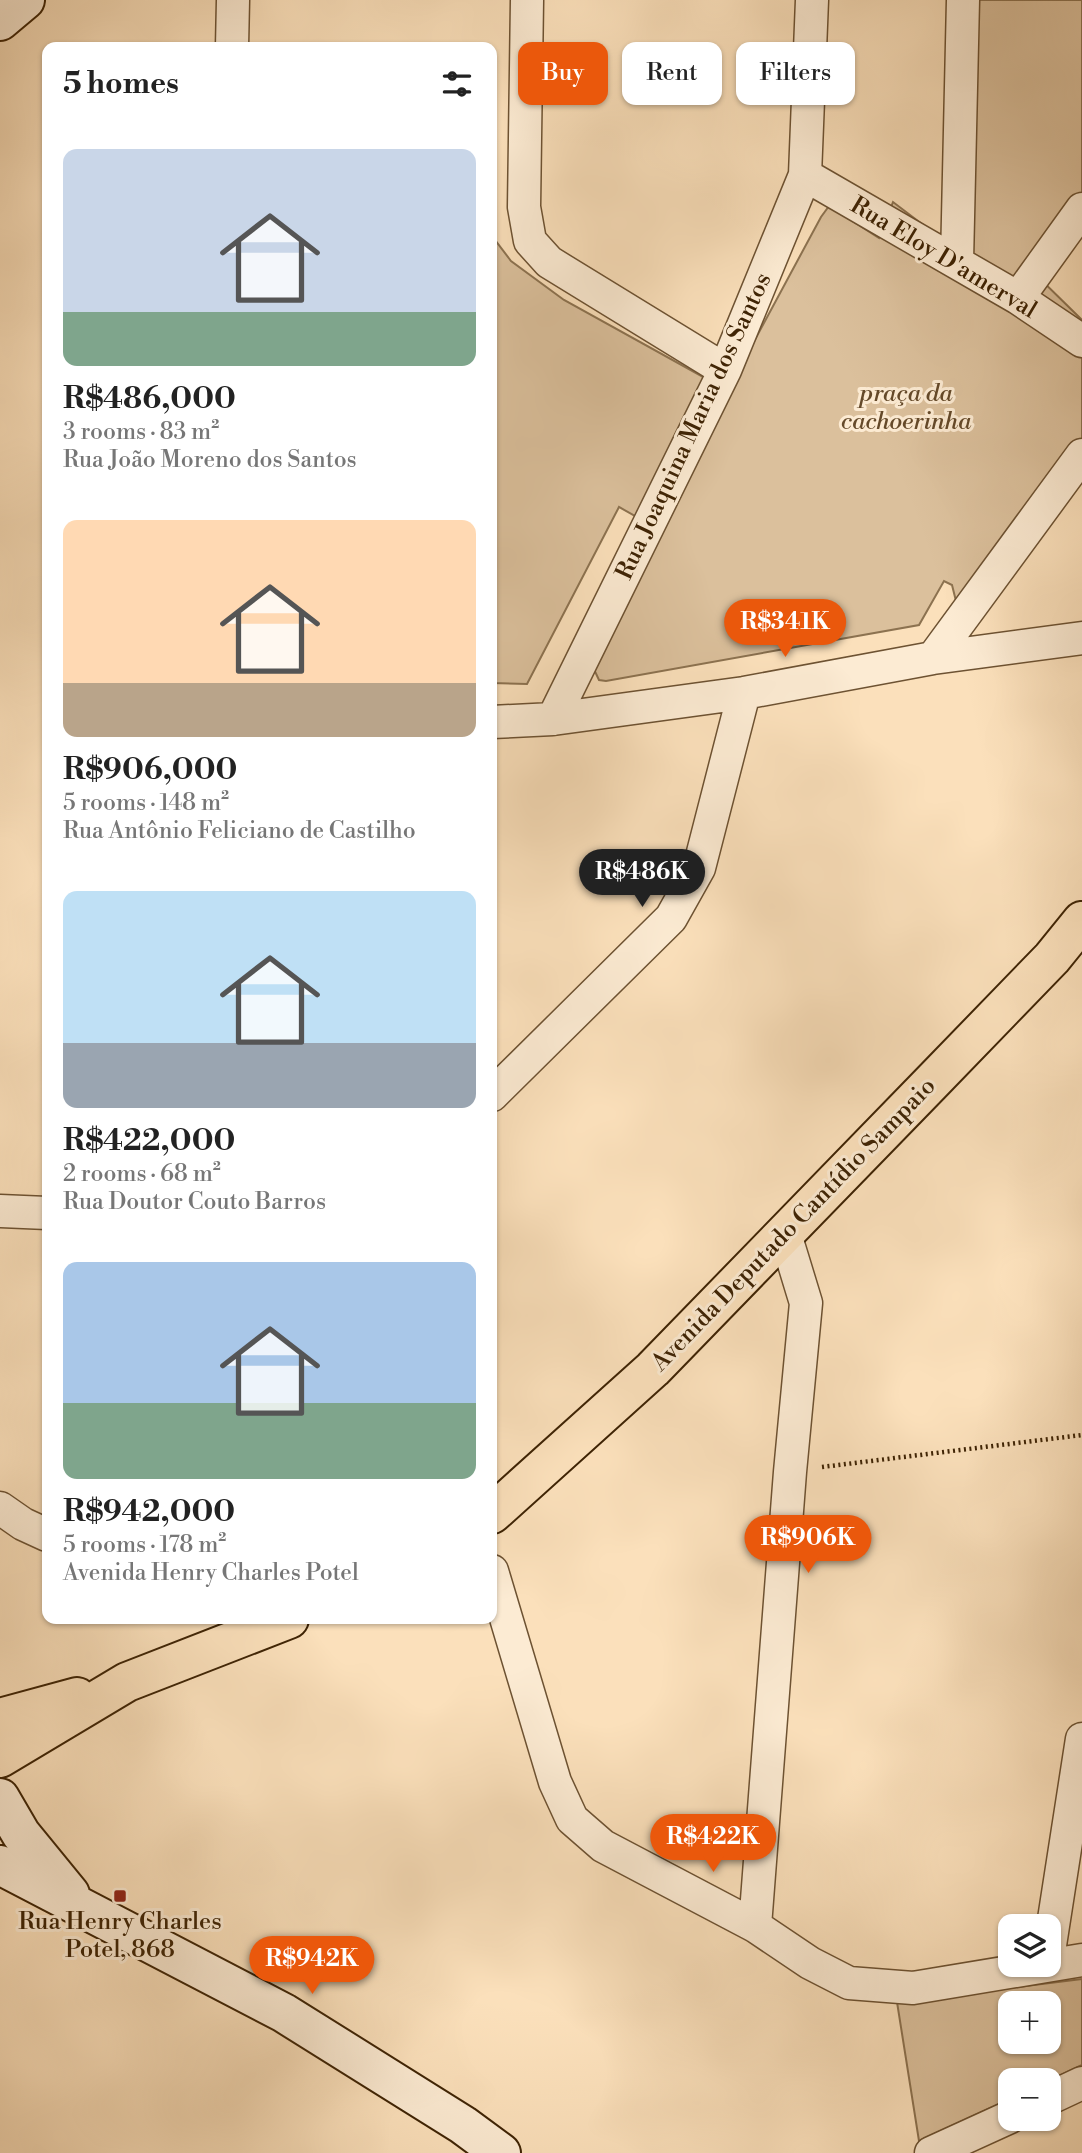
<!DOCTYPE html>
<meta charset="utf-8">
<style>
:root{--surface:#fff;--page:#f6f6f6;--text:#222;--muted:#767676;--accent:#ea580c}
body{margin:0;font-family:"Libre Bodoni",serif;background:var(--page);color:var(--text);height:100vh;display:flex;flex-direction:column;font-size:26px;white-space:nowrap}
*{box-sizing:border-box;margin:0}
p{font-size:23px;color:var(--muted)}
.icon{flex:none;width:38px;height:38px;fill:none;stroke:currentColor;stroke-width:2;stroke-linecap:round;stroke-linejoin:round}
.map{position:relative;flex:1;overflow:hidden}
.sheet{position:absolute;left:42px;top:42px;width:455px;height:1582px;display:flex;flex-direction:column;background:var(--surface);border-radius:14px;box-shadow:0 2px 5px #0004}
.sheet>*{flex:none}
.top-card{position:absolute;left:518px;top:42px;width:458px;height:63px;display:flex;gap:14px}
.tools{position:absolute;left:998px;top:1914px;display:grid;gap:14px}
.tools a{display:grid;place-items:center;width:63px;height:63px;border-radius:14px;background:var(--surface);box-shadow:0 2px 5px #0004;font-size:35px}
.price{position:absolute;translate:-50% -60px;padding:0 16px;border-radius:24px;background:var(--accent);color:#fff;font-size:23px;line-height:46px;filter:drop-shadow(0 2px 4px #0008)}
.price::after{content:'';position:absolute;left:50%;top:42px;width:21px;height:16px;margin-left:-10px;background:inherit;clip-path:polygon(0 0,100% 0,50% 100%)}
.price.on{background:#222;color:#fff}
ul{padding:0;list-style:none}
li{display:grid;align-content:center;gap:14px;height:371px;padding:0 21px}
li span{display:grid;place-items:center;height:217px;border-radius:14px;color:#555}
li>.icon{margin-inline-start:auto}
span .icon{width:126px;height:126px;fill:#fffc;stroke-width:1}
li b{font-size:30px}
h2{display:flex;justify-content:space-between;align-items:center;height:84px;padding:0 21px;font-size:30px}
.tag{padding:0 24px;border-radius:14px;background:var(--surface);box-shadow:0 2px 5px #0004;font-size:24px;line-height:63px}
.tag.on{background:var(--accent);color:#fff}
.map>svg:first-child{display:block}
.green{fill:#dbc09c;stroke:#8c7250;stroke-width:2;fill-rule:evenodd}
.lines{fill:none;stroke-linecap:round;stroke-linejoin:round}
.street-casing{stroke:#6d5232;stroke-width:35}
.secondary-casing{stroke:#3e2304;stroke-width:42}
.primary-casing{stroke:#3e2304;stroke-width:42}
.path{stroke:#3e2304;stroke-width:4.5;stroke-dasharray:2 3.5;stroke-linecap:butt}
.street{stroke:#fcebd3;stroke-width:32}
.secondary{stroke:#fcebd3;stroke-width:38}
.primary{stroke:#fbe0bb;stroke-width:38}
.poi-dot{fill:#8f2418;stroke:#fcebd3;stroke-width:2.5}
.labels{text-anchor:middle;stroke-width:6;stroke-linejoin:round;paint-order:stroke}
.street-label{font-size:24px;fill:#3e2304;stroke:#fcebd3}
.park-label{font-size:24px;font-style:italic;fill:#654a2a;stroke:#fcebd3}
.poi-label{font-size:24px;fill:#3e2304;stroke:#fcebd3}
</style>
<div class="map">
<svg width="1082" height="2153" viewBox="0 0 1082 2153">
<rect width="100%" height="100%" fill="#fbe0bb"/>
<filter id="stains"><feTurbulence type="fractalNoise" baseFrequency=".00286" numOctaves="4"/><feColorMatrix values="0 0 0 0 .2 0 0 0 0 .09 0 0 0 0 .02 0 0 0 .5 -.17"/></filter>
<radialGradient id="worn" r=".72"><stop offset=".6" stop-color="#630" stop-opacity="0"/><stop offset="1" stop-color="#630" stop-opacity=".3"/></radialGradient>
<!-- green -->
<path class="green" d="M966,0H1082V199L1030,269L1082,320V446L956,601L952,585L944,581L919,625L606,681L599,680L592,665L658,529L619,507L527,684L492,683V236L511,261L564,300L705,378L730,386L821,217L829,206L879,238L893,202L951,246Z
M1082,1979V2065L1048,2081H1010V2099L919,2141L897,2002ZM1010,2004H1048V2042H1010Z"/>
<g class="lines">
<!-- street casing -->
<g class="street-casing">
<path id="street" d="M527,0L524,207L530,241L549,262L725,370
M232,47L233,0
M805,175L1018,298L1082,341
M957,261L963,0
M1018,298L1082,209
M933,658L1082,455
M553,719L725,370L805,175L812,0
M492,722L553,719L744,693L933,658L1082,638
M492,1095L671,918L699,868L744,693
M0,1211L47,1213
M0,1508L23,1524L47,1535
M492,1571L555,1782L572,1819L603,1846L755,1926L810,1963L849,1983L913,1988L1082,1960
M755,1926L790,1472L806,1303L785,1234
M1048,1958L1082,1739
M1048,2099L1082,2083
M931,2153L1010,2117"/>
</g>
<!-- secondary casing -->
<g class="secondary-casing">
<path id="secondary" d="M0,21L25,0
M0,1798L21,1834L70,1894
M0,1865L284,2013L463,2125L501,2153"/>
</g>
<!-- primary casing -->
<g class="primary-casing">
<path id="primary" d="M492,1514L653,1369L930,1084L1052,958L1082,921
M0,1718L77,1697
M0,1758L127,1682L289,1619"/>
</g>
<!-- path -->
<path class="path" d="M822,1467L1082,1435"/>
<!-- street -->
<use href="#street" class="street"/>
<!-- secondary -->
<use href="#secondary" class="secondary"/>
<!-- primary -->
<use href="#primary" class="primary"/>
</g>
<!-- markers -->
<rect class="poi-dot" x="113" y="1889" width="14" height="14" rx="3.5"/>
<g class="labels">
<!-- street labels -->
<g class="street-label">
<text transform="translate(944 257) rotate(31)" y="8">Rua Eloy D'amerval</text>
<text transform="translate(693 426) rotate(-65)" y="8">Rua Joaquina Maria dos Santos</text>
<text transform="translate(793 1224) rotate(-46)" y="8">Avenida Deputado Cantídio Sampaio</text>
</g>
<!-- park labels -->
<g class="park-label">
<text x="906" y="401">praça da<tspan x="906" dy="28">cachoerinha</tspan></text>
</g>
<!-- poi labels -->
<g class="poi-label">
<text x="120" y="1929">Rua Henry Charles<tspan x="120" dy="28">Potel, 868</tspan></text>
</g>
</g>
<rect width="100%" height="100%" filter="url(#stains)"/>
<rect width="100%" height="100%" fill="url(#worn)"/>
</svg>
<div class="tools">
<a><svg class="icon" aria-label="layers" viewBox="0 0 24 24"><path d="M12 4l9 5-9 5-9-5zM3 14l9 5 9-5"/></svg></a>
<a>+</a>
<a>−</a>
</div>
<b class="price" style="left:785px;top:659px">R$341K</b>
<b class="price on" style="left:642px;top:909px">R$486K</b>
<b class="price" style="left:808px;top:1575px">R$906K</b>
<b class="price" style="left:713px;top:1874px">R$422K</b>
<b class="price" style="left:312px;top:1996px">R$942K</b>
<div class="top-card">
<a class="tag on">Buy</a>
<a class="tag">Rent</a>
<a class="tag">Filters</a>
</div>
<section class="sheet">
<h2>5 homes<svg class="icon" aria-label="filters" viewBox="0 0 24 24"><path d="M4 7h16M4 17h16"/><circle cx="9" cy="7" r="2"/><circle cx="15" cy="17" r="2"/></svg></h2>
<ul>
<li><span style="background:linear-gradient(#c9d6e8 75%,#7fa58c 0)"><svg class="icon" aria-label="home" viewBox="0 0 24 24"><path d="M3 11l9-7 9 7M6 9v11h12V9"/></svg></span><div><b>R$486,000</b><p>3 rooms · 83 m²</p><p>Rua João Moreno dos Santos</p></div></li>
<li><span style="background:linear-gradient(#ffd9b3 75%,#b9a48a 0)"><svg class="icon" aria-label="home" viewBox="0 0 24 24"><path d="M3 11l9-7 9 7M6 9v11h12V9"/></svg></span><div><b>R$906,000</b><p>5 rooms · 148 m²</p><p>Rua Antônio Feliciano de Castilho</p></div></li>
<li><span style="background:linear-gradient(#bfe0f5 70%,#9aa5b1 0)"><svg class="icon" aria-label="home" viewBox="0 0 24 24"><path d="M3 11l9-7 9 7M6 9v11h12V9"/></svg></span><div><b>R$422,000</b><p>2 rooms · 68 m²</p><p>Rua Doutor Couto Barros</p></div></li>
<li><span style="background:linear-gradient(#a9c7e8 65%,#7fa58c 0)"><svg class="icon" aria-label="home" viewBox="0 0 24 24"><path d="M3 11l9-7 9 7M6 9v11h12V9"/></svg></span><div><b>R$942,000</b><p>5 rooms · 178 m²</p><p>Avenida Henry Charles Potel</p></div></li>
</ul>
</section>
</div>
